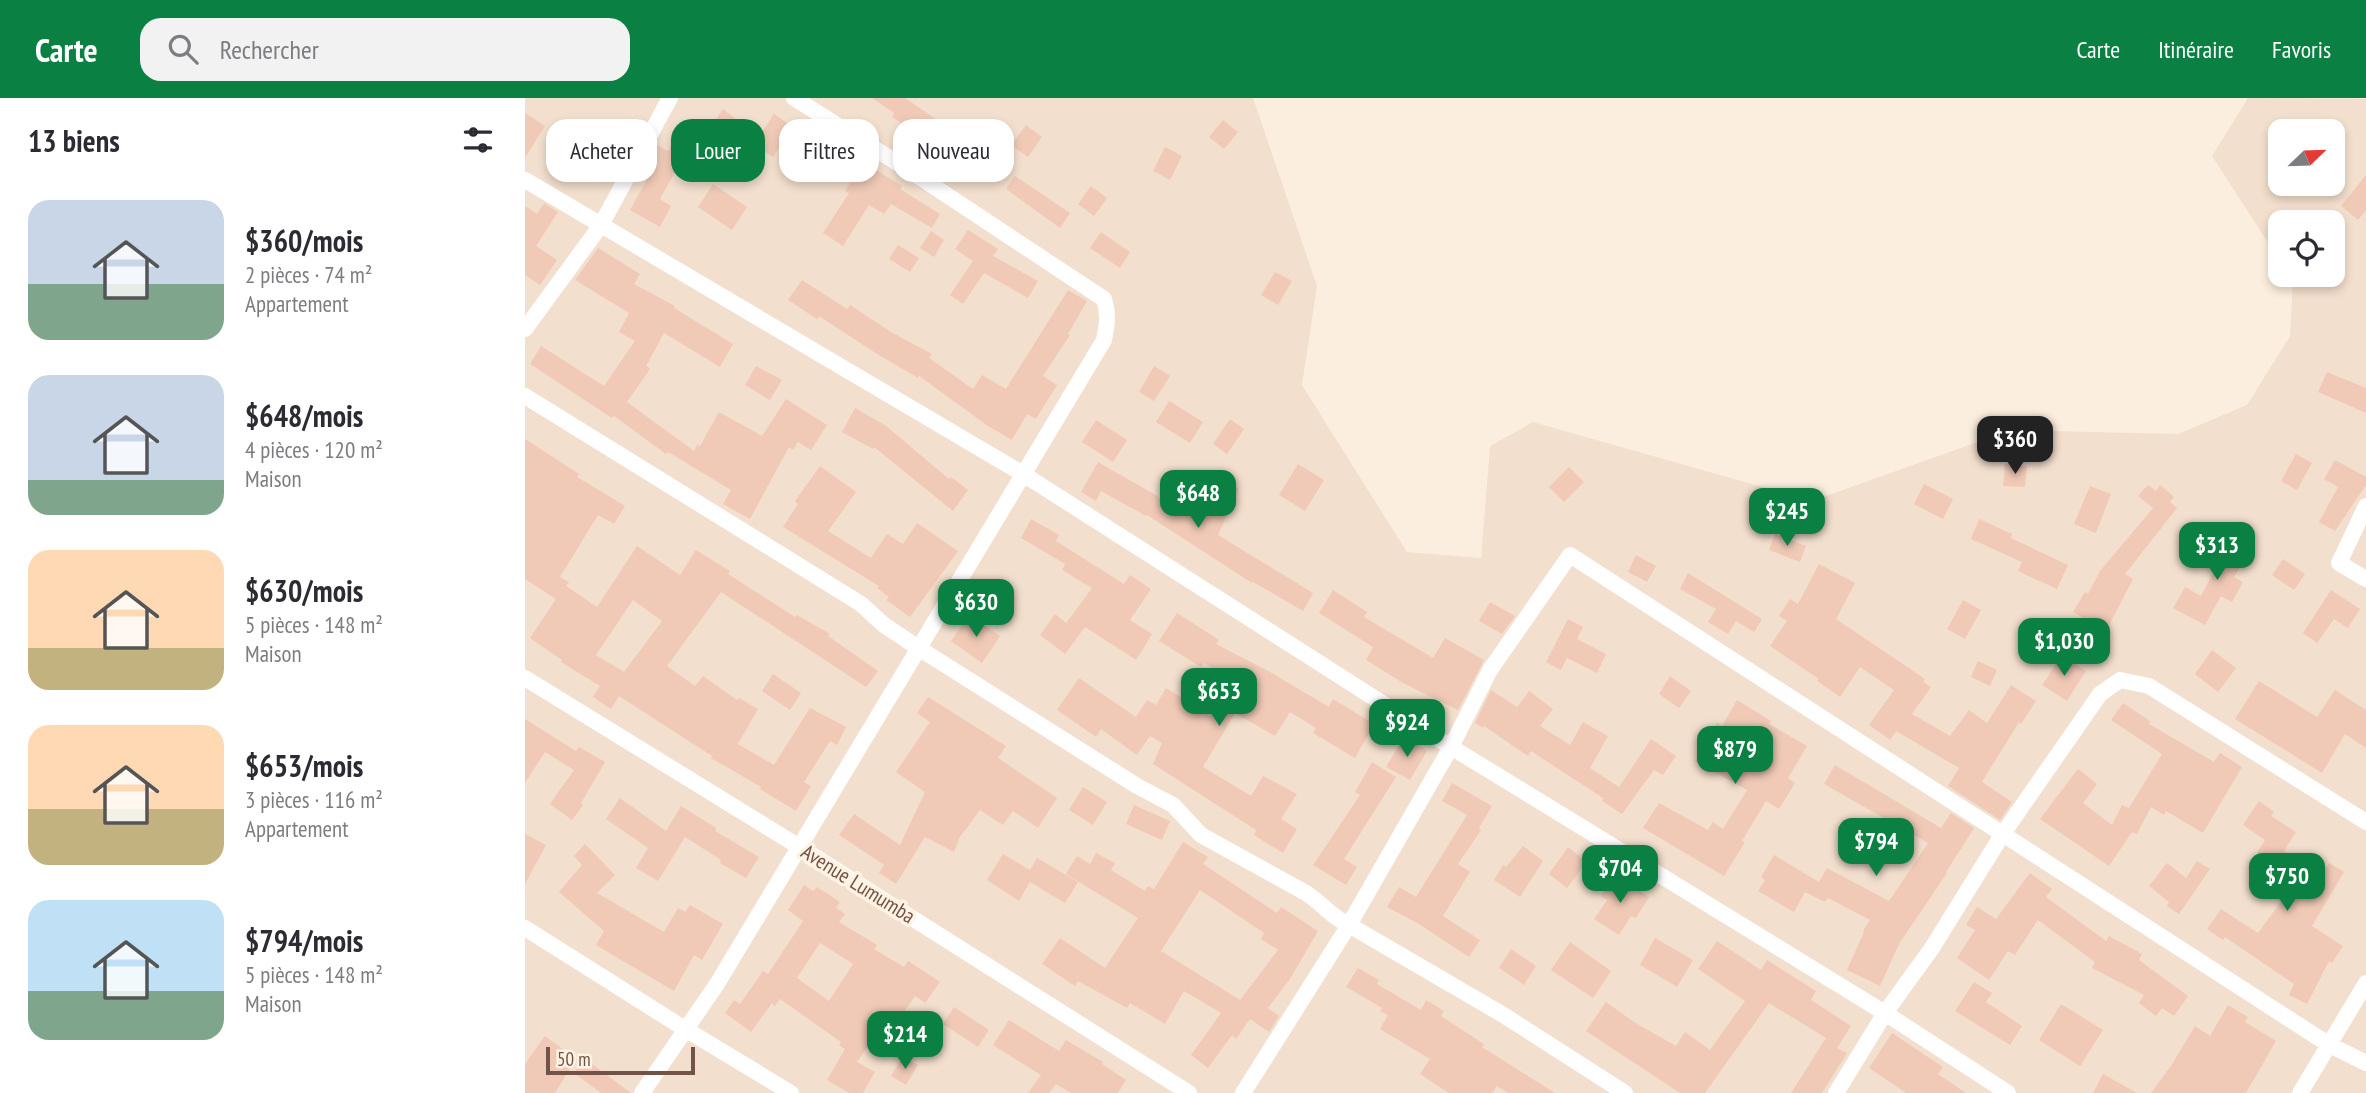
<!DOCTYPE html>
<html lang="fr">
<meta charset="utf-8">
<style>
:root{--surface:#fff;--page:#f2f2f3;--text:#2b2b33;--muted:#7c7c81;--accent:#0b8043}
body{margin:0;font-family:"PT Sans Narrow",sans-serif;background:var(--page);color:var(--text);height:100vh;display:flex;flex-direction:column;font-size:26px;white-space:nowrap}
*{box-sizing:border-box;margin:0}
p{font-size:23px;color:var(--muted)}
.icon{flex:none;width:38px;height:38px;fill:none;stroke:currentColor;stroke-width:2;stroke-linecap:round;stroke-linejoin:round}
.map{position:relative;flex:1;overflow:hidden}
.drawer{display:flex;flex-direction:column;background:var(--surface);width:525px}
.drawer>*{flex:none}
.hud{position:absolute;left:21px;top:21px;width:665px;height:63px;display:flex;gap:14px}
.needle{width:46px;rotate:67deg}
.buttons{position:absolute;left:1743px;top:21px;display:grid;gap:14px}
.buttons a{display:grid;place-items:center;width:77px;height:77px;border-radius:14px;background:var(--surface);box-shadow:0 4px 10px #0003;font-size:35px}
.scale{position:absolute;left:21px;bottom:18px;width:149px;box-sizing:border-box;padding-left:7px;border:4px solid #715347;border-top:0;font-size:19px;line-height:24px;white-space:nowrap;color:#715347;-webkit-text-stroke:5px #fff3e4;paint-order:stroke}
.price{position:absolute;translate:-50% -60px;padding:0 16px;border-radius:14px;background:var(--accent);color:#fff;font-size:23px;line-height:46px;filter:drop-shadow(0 2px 4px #0008)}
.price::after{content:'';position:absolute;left:50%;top:42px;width:21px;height:16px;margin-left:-10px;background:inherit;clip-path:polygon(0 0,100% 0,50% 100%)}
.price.active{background:#222;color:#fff}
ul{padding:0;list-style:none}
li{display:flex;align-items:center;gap:21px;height:175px;padding:0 28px}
li span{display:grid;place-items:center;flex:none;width:196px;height:140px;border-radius:21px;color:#555}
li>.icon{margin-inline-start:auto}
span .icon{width:84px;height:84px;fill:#fffc;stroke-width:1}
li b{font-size:30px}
h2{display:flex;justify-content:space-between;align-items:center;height:84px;padding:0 28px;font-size:30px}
.chip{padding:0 24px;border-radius:21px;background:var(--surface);box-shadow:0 4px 10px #0003;font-size:24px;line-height:63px}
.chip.active{background:var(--accent);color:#fff}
header{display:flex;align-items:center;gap:42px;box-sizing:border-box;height:98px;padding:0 35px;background:var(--accent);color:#fff}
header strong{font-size:33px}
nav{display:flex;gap:38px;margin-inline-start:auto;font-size:24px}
.search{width:490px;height:63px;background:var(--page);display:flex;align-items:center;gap:18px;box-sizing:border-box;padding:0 24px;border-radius:21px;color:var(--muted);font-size:26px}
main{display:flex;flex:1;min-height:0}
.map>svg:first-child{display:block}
.residential{fill:#f3dfcd;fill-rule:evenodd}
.building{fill:#f0cab7;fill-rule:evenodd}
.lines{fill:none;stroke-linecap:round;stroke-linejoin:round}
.minor{stroke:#fff;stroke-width:16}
.labels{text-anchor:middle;stroke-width:7;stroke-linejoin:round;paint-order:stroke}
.street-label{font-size:21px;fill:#715347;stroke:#fff3e4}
</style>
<header>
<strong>Carte</strong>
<div class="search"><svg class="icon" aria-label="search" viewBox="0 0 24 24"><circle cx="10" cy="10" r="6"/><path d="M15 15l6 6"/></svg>Rechercher</div>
<nav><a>Carte</a><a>Itinéraire</a><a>Favoris</a></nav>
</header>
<main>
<section class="drawer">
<h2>13 biens<svg class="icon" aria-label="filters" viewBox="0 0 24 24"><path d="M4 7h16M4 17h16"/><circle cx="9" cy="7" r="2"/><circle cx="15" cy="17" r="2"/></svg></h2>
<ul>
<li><span style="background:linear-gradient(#c9d6e8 60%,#7fa58c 0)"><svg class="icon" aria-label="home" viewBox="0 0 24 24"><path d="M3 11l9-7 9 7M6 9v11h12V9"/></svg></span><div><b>$360/mois</b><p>2 pièces · 74 m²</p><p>Appartement</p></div></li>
<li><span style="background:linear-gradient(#c9d6e8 75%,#7fa58c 0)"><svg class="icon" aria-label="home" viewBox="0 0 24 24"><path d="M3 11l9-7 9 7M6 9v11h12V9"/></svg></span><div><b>$648/mois</b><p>4 pièces · 120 m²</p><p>Maison</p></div></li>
<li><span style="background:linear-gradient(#ffd9b3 70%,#c2b280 0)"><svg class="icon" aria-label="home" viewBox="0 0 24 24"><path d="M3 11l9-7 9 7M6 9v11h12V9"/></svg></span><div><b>$630/mois</b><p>5 pièces · 148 m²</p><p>Maison</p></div></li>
<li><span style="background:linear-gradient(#ffd9b3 60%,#c2b280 0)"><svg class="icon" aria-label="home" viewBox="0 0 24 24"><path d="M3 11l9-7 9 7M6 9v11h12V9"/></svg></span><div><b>$653/mois</b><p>3 pièces · 116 m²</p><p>Appartement</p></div></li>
<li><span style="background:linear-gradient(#bfe0f5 65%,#7fa58c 0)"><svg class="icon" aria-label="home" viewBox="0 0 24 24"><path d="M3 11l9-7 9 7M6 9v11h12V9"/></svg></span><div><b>$794/mois</b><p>5 pièces · 148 m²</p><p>Maison</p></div></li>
</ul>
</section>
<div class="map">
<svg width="1841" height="995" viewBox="0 0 1841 995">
<rect width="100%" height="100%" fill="#fceedf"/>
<!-- residential -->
<path class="residential" d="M0,0H728L792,188L777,287L882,454L956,460L965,348L1008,324L1287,403L1486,332L1653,336L1722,307L1765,238L1768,183L1764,177H1808V124H1755V163L1687,58L1723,0L1841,1V995H0ZM1755,33H1808V86H1755Z"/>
<!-- building -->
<path class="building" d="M347,0H380L459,54L447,73L367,19L369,15Z
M198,11L210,20L198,38L186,29Z
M0,15L20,28L0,60Z
M249,16L287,42L290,37L336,66L338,64L377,88L375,91L415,116L407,130L366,106L359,116L344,107L318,148L298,135L324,95L320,93L325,85L258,43L248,59L229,46Z
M698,22L713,34L699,51L684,39Z
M501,27L517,39L503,59L486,47Z
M86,35L101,45L75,85L60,75Z
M150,41L164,48L135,101L146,108L135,129L105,112L129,69L122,65L132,47L143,53Z
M640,49L657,58L645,82L628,73Z
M1841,77V112L1833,122L1816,108Z
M490,78L545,115L535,130L481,91Z
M188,86L222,109L207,132L173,109Z
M566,88L582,100L569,118L553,106Z
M19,105L33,114L11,148L32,162L15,187L0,177V108L12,116Z
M443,132L473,151L468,158L513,183L503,200L459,175L438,206L425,197L448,163L430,151Z
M406,133L419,142L409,159L395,150Z
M576,134L605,154L595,170L565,150Z
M373,147L394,160L385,174L364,161Z
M73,150L115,176L109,186L150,208L149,210L208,246L195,269L139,235L121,268L125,271L102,304L169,353L172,347L175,348L194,314L237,338L261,301L302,327L286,352L273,344L268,352L264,349L225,421L198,406L206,392L143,354L141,356L89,318L87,320L5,266L16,248L79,288L110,243L94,234L104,215L50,182Z
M750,174L767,183L753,207L736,197Z
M277,182L322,211L325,207L366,234L407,256L404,260L448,291L457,277L481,291L543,192L562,203L543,236L545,237L518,278L532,287L511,321L502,316L487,342L463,328L394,278L393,280L349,254L294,218L292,221L263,202Z
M231,268L257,282L245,302L220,287Z
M629,268L645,278L629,303L614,294Z
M1802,274L1841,290V315L1793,294Z
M644,303L678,324L665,345L631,324Z
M330,310L361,328L424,381L426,379L443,392L428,413L349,349L348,351L317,334Z
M705,321L719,331L702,356L688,346Z
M571,322L602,342L588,364L557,344Z
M0,341L54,376L52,379L100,408L89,426L73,417L35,479L44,484L41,488L72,509L112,448L155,477L171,452L205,473L203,476L270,519L272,517L305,536L303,538L353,573L341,589L196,494L142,568L170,588L178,578L212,602L214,600L233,611L213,646L249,667L285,610L321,629L312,647L305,643L279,684L286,688L271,713L235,691L236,689L186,660L187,658L94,598L86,611L68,599L75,588L36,564L37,562L5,540L31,501L0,481ZM108,502L137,523L99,574L71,557Z
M1771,356L1787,365L1772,392L1756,383Z
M1810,362L1841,379V387L1810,433L1794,424L1813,389L1799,381Z
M573,364L655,411L657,408L663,412L666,408L684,419L699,384L714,391L693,437L788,495L778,513L728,484L727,485L622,417L621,418L576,393L571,403L556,394Z
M773,366L799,382L780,413L754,397Z
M1480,366L1502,368L1500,389L1478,388Z
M295,368L331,394L303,433L346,460L362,436L378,446L392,425L433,453L385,519L361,502L364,499L352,490L354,488L258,429L273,406L270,403Z
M1044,369L1059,384L1039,404L1024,389Z
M1399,386L1428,401L1418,421L1389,406Z
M1623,387L1631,393L1635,387L1649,399L1645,404L1652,410L1600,476L1608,481L1581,533L1548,514L1560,494L1563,496L1575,473L1628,410L1613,398Z
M1565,388L1586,396L1571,435L1549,426Z
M506,421L534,437L531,443L599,486L605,477L626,491L605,522L627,536L611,562L560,529L540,556L515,537L530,516L541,525L567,490L537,472L540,466L496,440Z
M1454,421L1487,436L1486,440L1543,467L1532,491L1493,473L1497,464L1446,441Z
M1707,432L1729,445L1709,479L1718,484L1707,504L1696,498L1680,527L1648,510L1660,489L1676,498L1703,447L1699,445Z
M1250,436L1281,448L1275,464L1244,452Z
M1111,457L1131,468L1122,484L1103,474Z
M1758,461L1780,476L1769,492L1747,477Z
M1294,466L1330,485L1311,521L1400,581L1398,584L1406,589L1387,616L1425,638L1444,612L1462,625L1486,587L1511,603L1496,626L1494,624L1457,684L1487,704L1475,722L1423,688L1434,670L1371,633L1365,642L1344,627L1369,592L1335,569L1315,599L1292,583L1294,581L1245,548L1262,523L1254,518L1265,501L1273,506Z
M1163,475L1237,521L1229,534L1211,523L1203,536L1183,524L1191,511L1155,491Z
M808,492L842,514L839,519L908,560L920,540L959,562L933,612L878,585L841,562L848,549L794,515Z
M1806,492L1835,511L1823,530L1809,521L1792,545L1778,535Z
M1438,502L1456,512L1440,541L1422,531Z
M965,504L990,518L977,536L954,523Z
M652,515L694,542L691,546L745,574L804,609L808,601L849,626L830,660L788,635L791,630L765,614L750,638L710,615L678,669L726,698L738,678L772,696L756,721L772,731L758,755L729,737L731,732L628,666L637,645L625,638L612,657L576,631L571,639L532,612L554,580L611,619L622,602L631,607L641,590L686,618L707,580L679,565L676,569L634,543Z
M444,517L475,538L457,565L426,543Z
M1043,521L1058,529L1052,541L1081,556L1072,575L1042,560L1036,572L1021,564Z
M1687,552L1711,570L1693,594L1670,576Z
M1537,557L1561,573L1542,603L1517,587Z
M1453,563L1472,572L1465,588L1446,579Z
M248,576L276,595L265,612L237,593Z
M1145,578L1166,593L1154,610L1134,596Z
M1734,583L1792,619L1810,592L1841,612V650L1820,636L1797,675L1752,647L1710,621Z
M966,592L992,609L1004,593L1028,611L1015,628L1045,647L1058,624L1083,638L1065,670L1094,689L1126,641L1151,658L1138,677L1129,672L1097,716L1077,703L1078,700L1006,653L1003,658L959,628L958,630L950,625Z
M403,599L481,648L473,660L532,700L513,730L488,713L478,727L455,712L435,739L429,754L400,739L371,786L354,775L359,767L314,737L329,716L375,747L400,694L371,674L405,624L392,615Z
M1212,602L1246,623L1244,626L1282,648L1263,680L1270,685L1254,711L1241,703L1217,743L1220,744L1199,778L1118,730L1134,705L1183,732L1188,724L1198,731L1222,692L1170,663L1192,625L1197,628Z
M1598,605L1625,623L1624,626L1689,664L1695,655L1717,669L1678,735L1641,713L1639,717L1626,709L1612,736L1607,734L1584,768L1515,721L1553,671L1572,686L1558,705L1587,727L1597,707L1604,710L1637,656L1586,622Z
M0,621L51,653L54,649L80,664L56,705L58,707L47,722L25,706L49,672L20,654L0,685Z
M879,639L902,653L885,682L861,669Z
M847,664L871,679L819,761L832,769L821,787L788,767L835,697L830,694Z
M1310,667L1416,730L1426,715L1449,730L1421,774L1422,775L1374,846L1355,888L1322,872L1339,834L1338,833L1345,822L1303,800L1300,804L1280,794L1269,814L1233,793L1240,782L1236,779L1249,757L1294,784L1302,770L1364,803L1403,745L1299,686Z
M927,685L967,708L954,730L956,732L933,766L945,774L918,818L955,842L944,859L894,826L862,809L874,789L891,799L942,717L917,703Z
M558,689L582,704L568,727L544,712Z
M95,700L141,733L156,708L191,730L190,733L234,759L221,780L195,765L196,762L160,739L133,783L111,770L123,750L81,721Z
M1734,703L1749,714L1746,718L1771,734L1759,753L1797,776L1804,765L1819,774L1787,828L1818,848L1807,865L1804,863L1782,906L1764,897L1769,886L1700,839L1698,842L1682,831L1696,811L1733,835L1766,790L1751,781L1757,772L1732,755L1740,742L1718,727Z
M609,707L645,723L637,742L601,726Z
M0,736L21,747L0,786Z
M658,744L683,759L678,766L752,815L756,809L793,833L765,881L743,910L754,918L744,934L725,921L711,941L707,937L683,970L666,957L696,915L659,893L640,926L605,905L602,910L553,883L550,888L517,866L535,840L580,870L613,820L541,776L552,758L565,766L571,755L590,765L586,772L620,793L623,788L629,791ZM675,792L739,835L736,841L753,852L715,902L636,853Z
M60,746L90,777L72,795L139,834L153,810L160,814L165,807L198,826L177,862L169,857L149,893L71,847L79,833L34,794L57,767L49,758Z
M998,748L1018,763L995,799L969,782L978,767L981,769Z
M1043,749L1062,764L1042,790L1024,776Z
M478,756L505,772L512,760L553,784L540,805L505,784L494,803L462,782Z
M1672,763L1685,771L1654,816L1642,808L1644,804L1624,788L1642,765L1661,780Z
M1505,775L1527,791L1521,799L1581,843L1584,838L1617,856L1614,862L1663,898L1649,918L1637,910L1631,918L1614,905L1619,897L1567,870L1570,864L1513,822L1490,857L1483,853L1464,882L1432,860L1450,832L1441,827L1452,809L1471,821Z
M1089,777L1124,799L1111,820L1106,818L1094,837L1069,821L1082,802L1076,798Z
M279,787L288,793L292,789L315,804L311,810L320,816L314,824L352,847L349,851L379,869L383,863L415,884L400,905L390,898L366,932L358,926L332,964L350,974L338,995H324L302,982L320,951L314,947L316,944L255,901L250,908L247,905L226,934L200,915L209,902L215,906L238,873L243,876L278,823L263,812ZM295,845L328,866L304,903L272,880Z
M1130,840L1168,862L1152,889L1115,867Z
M1192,843L1236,872L1242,862L1291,893L1286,902L1326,928L1312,950L1322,955L1297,995H1266L1301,940L1244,905L1180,995H1155L1061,933L1081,904L1109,924L1151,948L1160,934L1185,952L1220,903L1173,871Z
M1045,844L1086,873L1068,900L1026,872Z
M986,851L1011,868L999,887L974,870Z
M833,870L854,882L852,886L896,912L901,902L919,913L916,918L959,946L957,949L1030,995H983L972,988L967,995H924L895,976L905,961L855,931L863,917L855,913L857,910L821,889Z
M1449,884L1467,895L1461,904L1497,928L1485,947L1430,913Z
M1536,906L1578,932L1555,968L1514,942Z
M1703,907L1723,919L1720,924L1751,943L1721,995H1626L1646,968L1670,928L1685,938Z
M429,909L464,932L453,949L418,926Z
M484,922L534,953L541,942L578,964L577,966L601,982L593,995H546L531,986L524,995H503L516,977L468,947Z
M1367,935L1418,969L1413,976L1441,995H1381L1344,970Z
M20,938L51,961L30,995H0V966Z
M378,958L393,967L381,987L366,978Z
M59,960L106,995H76L49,975Z
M1578,976L1612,995H1568Z"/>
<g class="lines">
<!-- minor -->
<path class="minor" d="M0,82L498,376L926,649L1360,915L1483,995
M0,231L76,127L145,0
M0,298L336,506L359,527L395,551L612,688L648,707L676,737L781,795C797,805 807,820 824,827L980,918L1100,995
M1841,408L1814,465L1841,481
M0,580L273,748L664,995
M0,830L160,931L266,995
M117,995L192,886L579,242C582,227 584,216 579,201L390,76L269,0
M718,995L824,827L926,649L965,572L1045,457L1803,946L1841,965
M1311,995L1360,915L1407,850L1477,737L1575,596L1595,582L1624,588L1841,724
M1775,995L1841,885"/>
</g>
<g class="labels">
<!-- street labels -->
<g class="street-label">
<text transform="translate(333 786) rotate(32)" y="7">Avenue Lumumba</text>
</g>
</g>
</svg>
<div class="buttons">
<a><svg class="needle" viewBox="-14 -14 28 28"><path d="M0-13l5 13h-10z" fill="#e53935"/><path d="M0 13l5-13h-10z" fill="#7c7c81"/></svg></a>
<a><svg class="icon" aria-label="locate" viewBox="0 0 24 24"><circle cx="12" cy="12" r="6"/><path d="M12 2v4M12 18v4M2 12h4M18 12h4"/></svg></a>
</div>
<div class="scale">50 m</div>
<b class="price active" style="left:1490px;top:378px">$360</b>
<b class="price" style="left:673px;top:432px">$648</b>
<b class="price" style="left:1262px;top:450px">$245</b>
<b class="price" style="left:1692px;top:484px">$313</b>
<b class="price" style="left:451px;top:541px">$630</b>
<b class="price" style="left:1539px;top:580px">$1,030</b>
<b class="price" style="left:694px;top:630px">$653</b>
<b class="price" style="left:882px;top:661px">$924</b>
<b class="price" style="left:1210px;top:688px">$879</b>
<b class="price" style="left:1351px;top:780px">$794</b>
<b class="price" style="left:1095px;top:807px">$704</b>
<b class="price" style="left:1762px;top:815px">$750</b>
<b class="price" style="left:380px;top:973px">$214</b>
<div class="hud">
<a class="chip">Acheter</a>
<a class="chip active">Louer</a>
<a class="chip">Filtres</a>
<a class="chip">Nouveau</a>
</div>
</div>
</main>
